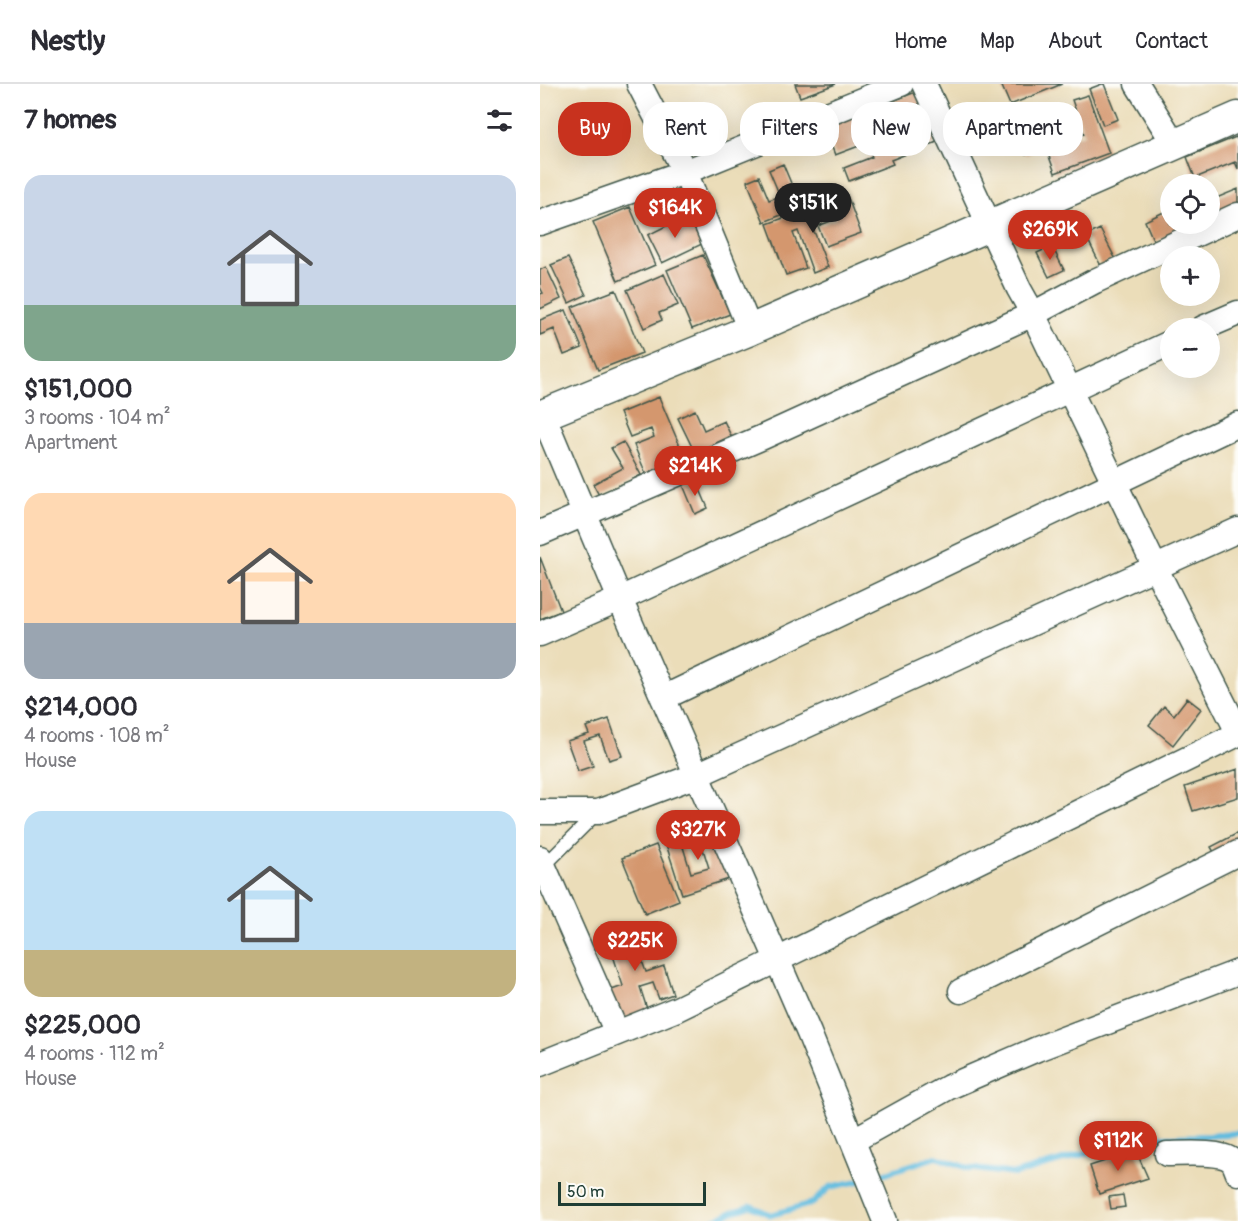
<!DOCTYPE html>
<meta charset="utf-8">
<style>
:root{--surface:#fff;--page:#f2f2f3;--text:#2b2b33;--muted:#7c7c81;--line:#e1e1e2;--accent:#c8321e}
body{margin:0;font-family:Pangolin,sans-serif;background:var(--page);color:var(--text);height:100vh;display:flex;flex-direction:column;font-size:22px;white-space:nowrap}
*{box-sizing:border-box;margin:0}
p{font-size:20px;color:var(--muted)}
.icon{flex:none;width:33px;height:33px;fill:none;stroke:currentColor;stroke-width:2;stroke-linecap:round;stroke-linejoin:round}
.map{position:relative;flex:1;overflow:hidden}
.side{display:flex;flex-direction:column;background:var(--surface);width:540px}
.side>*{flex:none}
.banner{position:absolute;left:18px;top:18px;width:570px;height:54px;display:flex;gap:12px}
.fabs{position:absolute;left:620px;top:90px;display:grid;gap:12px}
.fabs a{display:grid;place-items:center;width:60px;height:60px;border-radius:50%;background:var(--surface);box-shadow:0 6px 24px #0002;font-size:30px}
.scale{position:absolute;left:18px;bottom:15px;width:148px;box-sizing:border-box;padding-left:6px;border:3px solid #1f3d34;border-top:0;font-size:16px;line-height:21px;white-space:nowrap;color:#1f3d34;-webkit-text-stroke:4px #fdfcf7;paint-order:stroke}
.price{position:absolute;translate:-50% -51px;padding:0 14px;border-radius:21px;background:var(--accent);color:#fff;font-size:20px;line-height:39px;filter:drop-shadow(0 2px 3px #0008)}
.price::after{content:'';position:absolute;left:50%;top:36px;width:18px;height:14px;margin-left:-9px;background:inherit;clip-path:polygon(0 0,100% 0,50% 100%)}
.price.selected{background:#222;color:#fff}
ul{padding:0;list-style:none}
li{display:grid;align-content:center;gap:12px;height:318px;padding:0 24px}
li span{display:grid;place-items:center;height:186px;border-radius:18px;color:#555}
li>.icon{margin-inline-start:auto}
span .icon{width:108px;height:108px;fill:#fffc;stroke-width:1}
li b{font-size:26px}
h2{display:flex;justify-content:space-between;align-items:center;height:72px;padding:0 24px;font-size:26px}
.chip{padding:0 21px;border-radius:24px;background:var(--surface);box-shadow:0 6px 24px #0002;font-size:21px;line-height:54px}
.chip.selected{background:var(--accent);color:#fff}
header{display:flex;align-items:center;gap:36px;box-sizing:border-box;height:84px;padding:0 30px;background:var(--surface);border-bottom:2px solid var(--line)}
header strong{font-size:28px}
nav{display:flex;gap:33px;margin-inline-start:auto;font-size:21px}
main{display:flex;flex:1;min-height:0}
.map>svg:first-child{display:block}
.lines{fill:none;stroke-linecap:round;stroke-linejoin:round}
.stream{stroke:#61bcdf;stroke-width:6}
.building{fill:#d4976e}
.service-casing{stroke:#3e5548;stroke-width:15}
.minor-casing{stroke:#3e5548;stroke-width:27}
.tertiary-casing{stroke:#3e5548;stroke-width:33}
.service{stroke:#fff;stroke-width:12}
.minor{stroke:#fff;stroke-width:24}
.tertiary{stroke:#fff;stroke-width:30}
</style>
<header>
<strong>Nestly</strong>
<nav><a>Home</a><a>Map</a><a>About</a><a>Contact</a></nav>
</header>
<main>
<section class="side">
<h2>7 homes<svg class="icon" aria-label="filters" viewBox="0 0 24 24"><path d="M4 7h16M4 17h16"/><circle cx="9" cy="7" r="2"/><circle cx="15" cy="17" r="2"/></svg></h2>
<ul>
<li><span style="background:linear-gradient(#c9d6e8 70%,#7fa58c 0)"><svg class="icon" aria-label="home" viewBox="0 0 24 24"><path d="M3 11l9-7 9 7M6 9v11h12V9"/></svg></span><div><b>$151,000</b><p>3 rooms · 104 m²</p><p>Apartment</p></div></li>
<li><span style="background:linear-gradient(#ffd9b3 70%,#9aa5b1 0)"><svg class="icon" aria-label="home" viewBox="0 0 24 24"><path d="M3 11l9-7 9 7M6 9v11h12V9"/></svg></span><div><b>$214,000</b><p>4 rooms · 108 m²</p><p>House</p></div></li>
<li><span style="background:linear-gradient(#bfe0f5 75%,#c2b280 0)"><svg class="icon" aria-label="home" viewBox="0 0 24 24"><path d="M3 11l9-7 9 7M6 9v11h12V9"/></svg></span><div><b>$225,000</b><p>4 rooms · 112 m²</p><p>House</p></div></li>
</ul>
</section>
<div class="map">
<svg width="698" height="1137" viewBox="0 0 698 1137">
<rect width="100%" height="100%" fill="#fdfcf7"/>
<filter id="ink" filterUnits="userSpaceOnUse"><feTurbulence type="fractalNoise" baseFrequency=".0167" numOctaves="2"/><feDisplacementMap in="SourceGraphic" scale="12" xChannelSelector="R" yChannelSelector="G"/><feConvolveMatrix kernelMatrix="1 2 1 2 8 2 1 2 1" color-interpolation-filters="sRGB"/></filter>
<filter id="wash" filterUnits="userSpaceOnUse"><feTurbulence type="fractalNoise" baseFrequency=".008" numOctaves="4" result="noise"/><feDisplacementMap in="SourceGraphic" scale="24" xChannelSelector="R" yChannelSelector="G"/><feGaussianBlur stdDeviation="1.35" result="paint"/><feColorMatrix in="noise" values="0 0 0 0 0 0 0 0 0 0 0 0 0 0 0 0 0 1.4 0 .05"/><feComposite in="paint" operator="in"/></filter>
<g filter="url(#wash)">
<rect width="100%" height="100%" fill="#ebddb9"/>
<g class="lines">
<!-- stream -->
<path class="stream" d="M333,1093L396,1073L428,1084L475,1090L599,1054L669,1052L698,1049
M172,1137L193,1128L211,1122L231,1131L273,1119L290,1103L324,1096"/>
</g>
<g id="blocks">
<!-- building -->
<path class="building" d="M255,0H296L260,13Z
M461,0H522L470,21Z
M562,0H564L578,35L563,41L549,5Z
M376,8L397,58L351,76L353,80L309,97L304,84L332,73L327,59L295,71L284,43Z
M548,11L569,69L515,89L506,64L544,50L532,16Z
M488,38L500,63L486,71L474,45Z
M696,53L698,57V85L695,78L655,94L647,73Z
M243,80L261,123L224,138L207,97L219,92L229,116L240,112L229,86Z
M698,105V120L670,131L669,117Z
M307,111L321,149L286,162L278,142L296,135L294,129L270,137L288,183L273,189L258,147L253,149L266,184L246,191L227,140Z
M90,123L115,181L78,197L53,138Z
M630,125V140H654L614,158L605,137Z
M148,131L162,160L122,179L108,151Z
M560,145L575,174L561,182L546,152Z
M512,162L524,186L509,193L497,169Z
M163,171L190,230L152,245L127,186Z
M28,174L46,211L29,219L11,181Z
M6,183L21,215L0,225V210L3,209L0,203V186Z
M124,190L138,221L119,229L122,236L104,244L87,206Z
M76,206L102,269L58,286L32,223Z
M26,226L42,264L24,271L14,245L0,251V236Z
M119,313L145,374L106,390L94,361L114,353L111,345L90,353L80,329Z
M155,326L164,346L184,337L191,352L155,369L138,334Z
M83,358L101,391L60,413L53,400L83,384L71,364Z
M156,396L168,424L155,430L143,401Z
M0,473L21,527L0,535Z
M647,614L661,625L633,661L609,641L624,622L634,631Z
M69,635L82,672L69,676L60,652L44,657L53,682L38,687L27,657L49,650L46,643Z
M698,685V713L653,727L645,703Z
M171,739L189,795L142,810L124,754L139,750L151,789L169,784L156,743Z
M698,749V765L678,775L671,763Z
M116,761L139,816L105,830L82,774Z
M107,840L116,869L101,874L106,888L124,882L133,910L119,915L113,899L100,903L108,928L79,937L69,907L83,902L67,853Z
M596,1067L608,1094L559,1110L550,1082Z
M583,1111L585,1123L571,1125L569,1113Z"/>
</g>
</g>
<g filter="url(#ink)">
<use href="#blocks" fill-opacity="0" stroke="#3e5548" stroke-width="1.5"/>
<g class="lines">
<!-- service casing -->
<g class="service-casing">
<path id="service" d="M4,782L56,730"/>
</g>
<!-- minor casing -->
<g class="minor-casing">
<path id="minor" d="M99,0L145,88L210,246
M384,0L479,205L493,230L616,485L698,648
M597,0L635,61
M0,139L145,88L361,0
M663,244L698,229
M3,331L80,515L269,949L345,1137
M0,449L223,353L493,230L555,197L698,131
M0,550L80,515L630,259
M123,614L698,340
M0,728H58L157,691L698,446
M0,774L77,949
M421,907L698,769
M0,980L137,925L698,650
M314,1056L409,1003L497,965L698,888
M627,1070C642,1070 680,1067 691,1076C695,1079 696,1085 698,1089"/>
</g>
<!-- tertiary casing -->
<g class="tertiary-casing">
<path id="tertiary" d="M0,332L210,246L698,33"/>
</g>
<!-- service -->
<use href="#service" class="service"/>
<!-- minor -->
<use href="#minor" class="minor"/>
<!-- tertiary -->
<use href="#tertiary" class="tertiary"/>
</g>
</g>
</svg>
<div class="fabs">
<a><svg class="icon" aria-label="locate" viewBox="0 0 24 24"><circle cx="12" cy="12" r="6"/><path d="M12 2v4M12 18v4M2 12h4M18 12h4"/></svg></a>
<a>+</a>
<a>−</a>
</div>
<div class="scale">50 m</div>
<b class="price selected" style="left:273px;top:150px">$151K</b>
<b class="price" style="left:135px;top:155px">$164K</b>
<b class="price" style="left:510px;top:177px">$269K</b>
<b class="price" style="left:155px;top:413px">$214K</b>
<b class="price" style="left:158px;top:777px">$327K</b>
<b class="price" style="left:95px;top:888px">$225K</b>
<b class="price" style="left:578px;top:1088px">$112K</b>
<div class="banner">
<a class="chip selected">Buy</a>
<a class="chip">Rent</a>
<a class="chip">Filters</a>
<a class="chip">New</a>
<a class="chip">Apartment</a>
</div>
</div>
</main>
